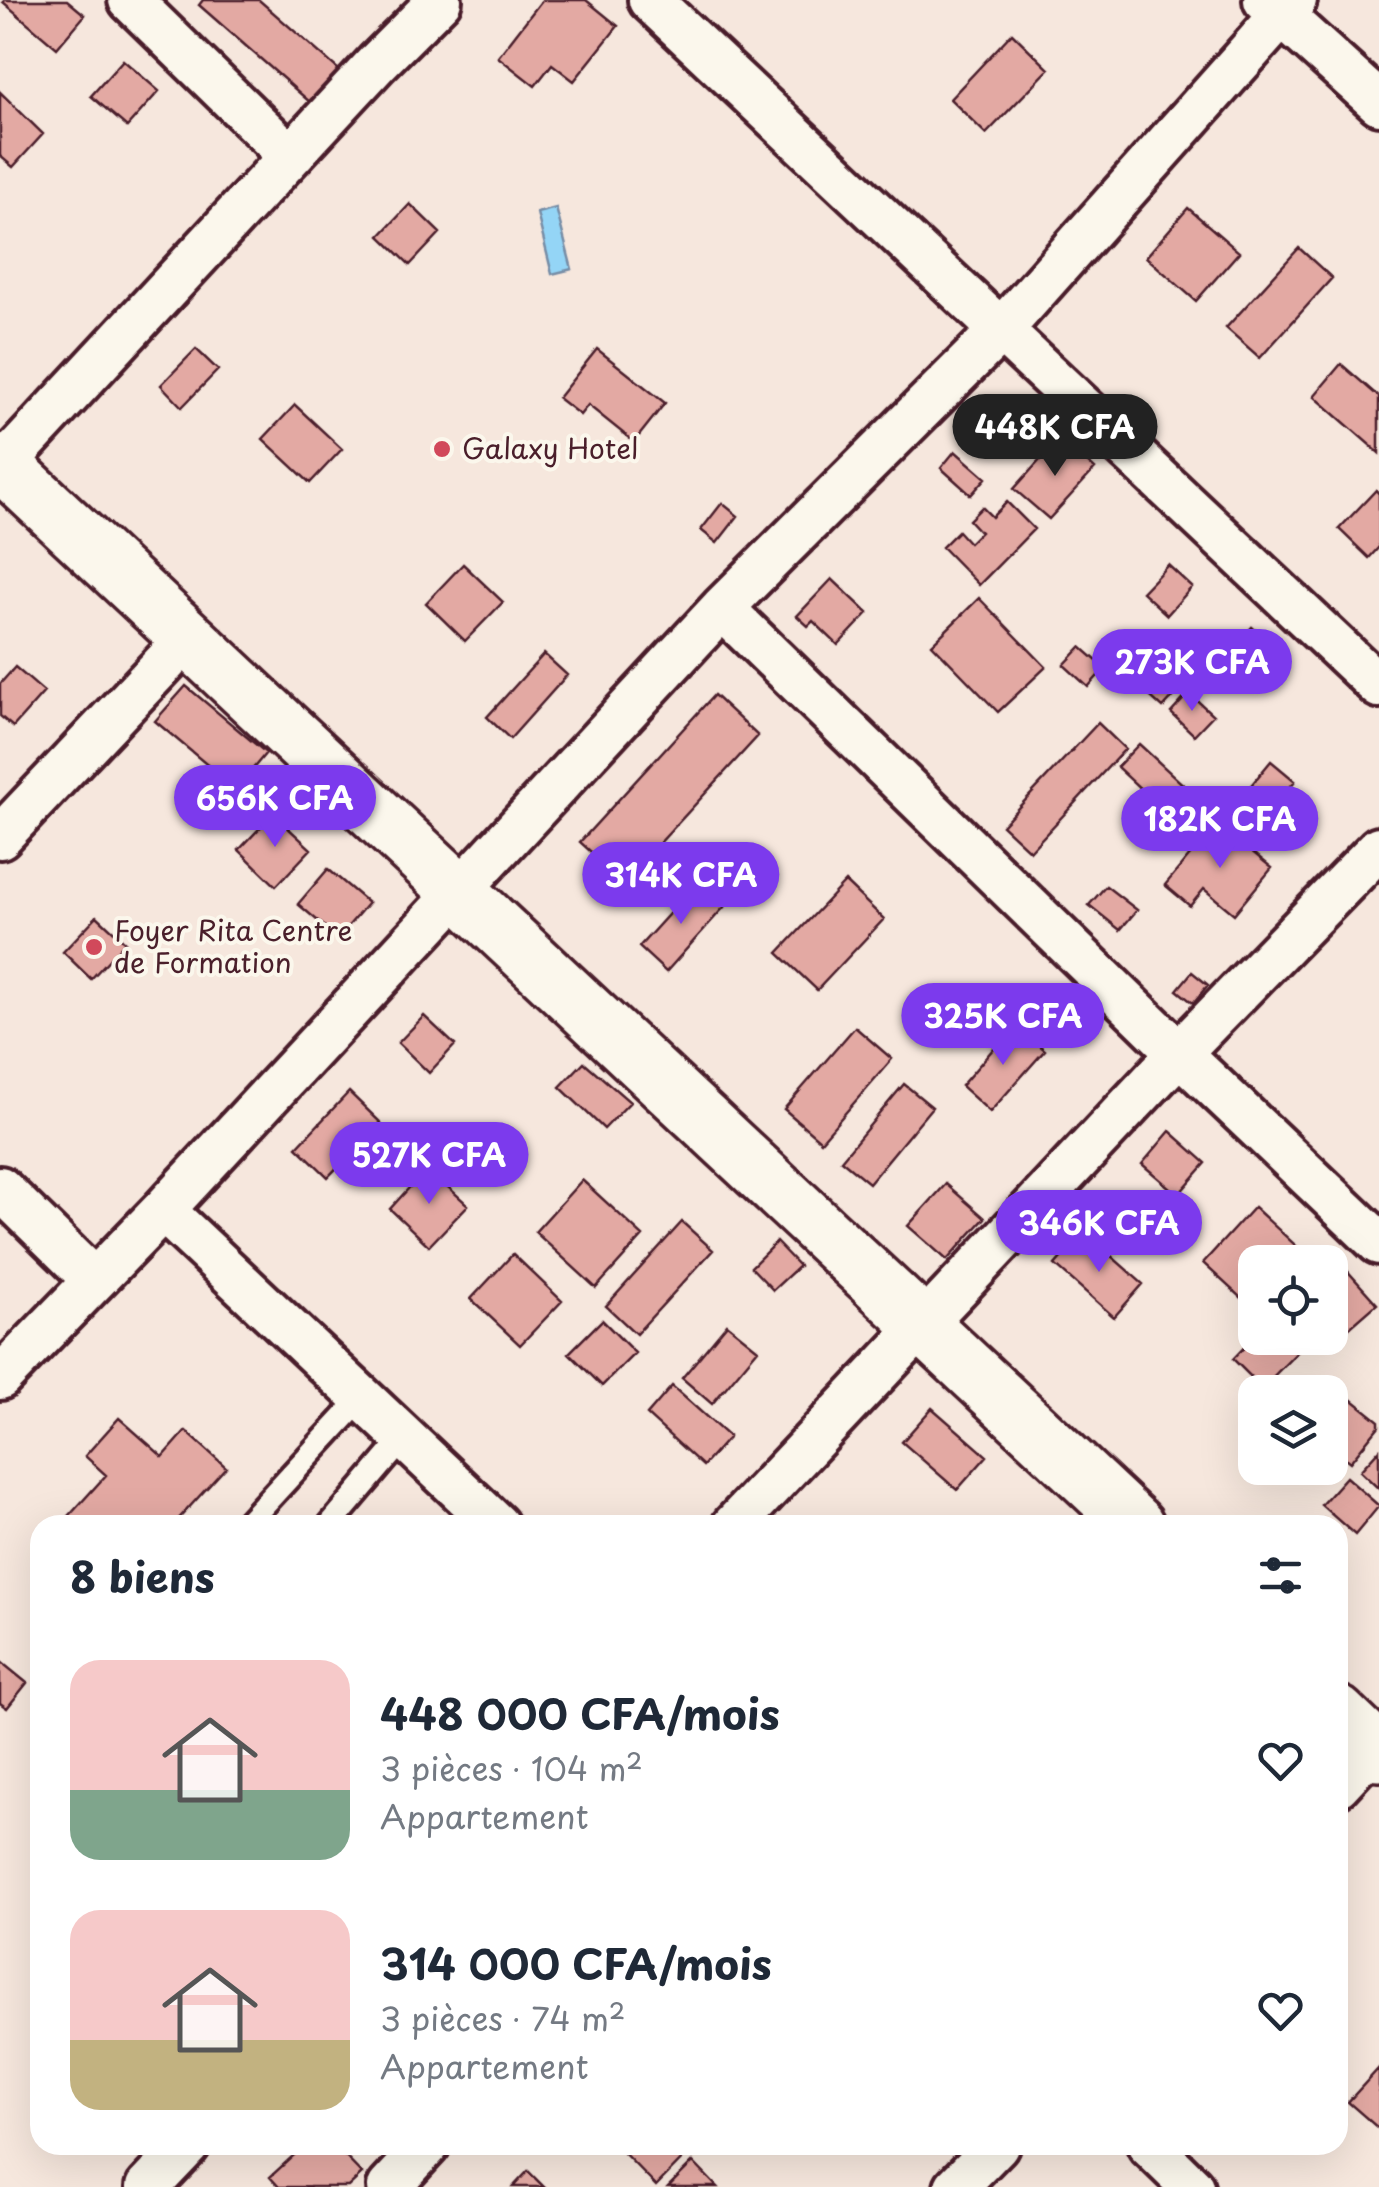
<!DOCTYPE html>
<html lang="fr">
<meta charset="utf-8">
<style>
:root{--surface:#fff;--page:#f2f2f3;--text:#1f2937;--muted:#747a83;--accent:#7c3aed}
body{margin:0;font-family:"Playpen Sans",sans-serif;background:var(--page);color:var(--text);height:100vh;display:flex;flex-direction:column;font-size:38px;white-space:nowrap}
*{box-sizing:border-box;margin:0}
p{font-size:32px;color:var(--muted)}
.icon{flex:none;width:55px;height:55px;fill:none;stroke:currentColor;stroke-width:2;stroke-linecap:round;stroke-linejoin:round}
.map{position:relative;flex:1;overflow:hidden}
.side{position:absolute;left:30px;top:1515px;width:1318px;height:640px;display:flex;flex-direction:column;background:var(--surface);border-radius:30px;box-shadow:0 10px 40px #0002}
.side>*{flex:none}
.controls{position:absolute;left:1238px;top:1245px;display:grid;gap:20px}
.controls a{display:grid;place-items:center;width:110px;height:110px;border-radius:20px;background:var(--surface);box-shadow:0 10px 40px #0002;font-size:50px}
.price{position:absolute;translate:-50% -85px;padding:0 22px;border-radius:35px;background:var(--accent);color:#fff;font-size:32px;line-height:65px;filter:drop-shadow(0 2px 5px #0008)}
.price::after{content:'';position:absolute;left:50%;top:60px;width:30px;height:22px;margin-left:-15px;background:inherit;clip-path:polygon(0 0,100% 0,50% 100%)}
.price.on{background:#222;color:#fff}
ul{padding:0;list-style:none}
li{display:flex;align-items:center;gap:30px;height:250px;padding:0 40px}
li span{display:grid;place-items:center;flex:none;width:280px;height:200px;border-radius:30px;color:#555}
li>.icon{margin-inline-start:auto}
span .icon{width:120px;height:120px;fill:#fffc;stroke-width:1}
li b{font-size:42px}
h2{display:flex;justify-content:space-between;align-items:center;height:120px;padding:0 40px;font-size:42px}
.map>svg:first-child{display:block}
.water{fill:#94d5f6;stroke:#768ca5;stroke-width:2.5}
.building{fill:#e3a9a3;stroke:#4a1f2b;stroke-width:2.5}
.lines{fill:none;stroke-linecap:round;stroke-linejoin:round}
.service-casing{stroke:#4a1f2b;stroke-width:30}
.minor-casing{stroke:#4a1f2b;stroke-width:50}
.secondary-casing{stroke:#4a1f2b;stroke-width:62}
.service{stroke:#fbf7ec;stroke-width:22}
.minor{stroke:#fbf7ec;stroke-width:42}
.secondary{stroke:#fbf7ec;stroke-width:55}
.poi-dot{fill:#d1495b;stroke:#fbf7ec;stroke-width:4}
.labels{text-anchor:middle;stroke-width:8;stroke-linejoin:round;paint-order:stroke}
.poi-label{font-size:28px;fill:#4a1f2b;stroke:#fbf7ec;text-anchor:start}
</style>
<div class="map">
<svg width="1379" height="2187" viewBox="0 0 1379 2187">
<rect width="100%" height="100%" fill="#f6e7dd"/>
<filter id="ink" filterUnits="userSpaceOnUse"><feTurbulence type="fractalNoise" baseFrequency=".01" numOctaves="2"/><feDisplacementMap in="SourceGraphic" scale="20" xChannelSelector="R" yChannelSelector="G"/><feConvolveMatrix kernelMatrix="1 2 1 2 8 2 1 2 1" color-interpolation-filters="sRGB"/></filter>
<g filter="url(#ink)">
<!-- water -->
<path class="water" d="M556,208L572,269L552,274L537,213Z"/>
<!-- building -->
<path class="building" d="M5,0H67L85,15L57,48L3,2Z
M203,0H259L339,70L333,82L311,103L199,5Z
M542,0H586L618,26L574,81L552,64L535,86L498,57Z
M1012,33L1049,69L986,134L950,99Z
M123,60L159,91L127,127L91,96Z
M0,92L43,134L13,167L0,156Z
M410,204L440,233L410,265L380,236Z
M1188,208L1239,252L1196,301L1146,257Z
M1299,248L1332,278L1260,358L1226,328Z
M196,349L218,370L182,407L161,385Z
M597,349L665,403L634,442L588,405L580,415L558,398Z
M1341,364L1379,397V453L1314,396Z
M295,405L342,449L310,483L263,439Z
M1060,438L1095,469L1049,519L1014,489Z
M955,451L986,478L971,495L941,468Z
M1376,490L1379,494V547L1369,558L1339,529Z
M1007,502L1034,529L979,585L942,547L958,531L969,543L980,532L969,520L982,507L992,517Z
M722,503L738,516L717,543L701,530Z
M463,564L503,602L465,641L426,603Z
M1168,565L1192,587L1167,615L1142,592Z
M832,579L868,613L838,645L813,621L808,626L797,616Z
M979,598L1046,667L998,712L932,644Z
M1252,627L1266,640L1236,673L1222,659Z
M1081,647L1105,668L1088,687L1064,665Z
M1165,648L1194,675L1163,708L1133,681Z
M544,654L567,675L510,739L487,717Z
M15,667L44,692L13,727L0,716V684Z
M186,686L266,753L236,789L155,721Z
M1189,693L1213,715L1194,735L1171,713Z
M714,695L758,736L624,882L580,842Z
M1098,723L1125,749L1030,851L1002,825Z
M1139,744L1213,812L1191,836L1117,767Z
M1271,761L1295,781L1248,837L1224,818Z
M273,814L311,849L276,886L239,850Z
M1217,823L1272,868L1234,914L1204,889L1190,906L1165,885Z
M328,869L368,903L338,938L298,904Z
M845,882L884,919L817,990L778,953Z
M697,883L724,907L666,972L639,947Z
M1106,886L1137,910L1120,930L1089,905Z
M97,916L125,942L91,979L63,952Z
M1192,972L1208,985L1193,1003L1177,990Z
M424,1016L455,1045L429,1073L398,1043Z
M1015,1024L1045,1050L990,1112L961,1086Z
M855,1027L892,1059L821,1141L784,1109Z
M584,1062L630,1102L604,1129L560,1087Z
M904,1084L932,1107L869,1183L841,1160Z
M349,1092L381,1123L328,1177L297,1147Z
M1170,1131L1206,1163L1178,1195L1142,1164Z
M427,1168L468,1205L429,1246L390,1209Z
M582,1180L643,1236L596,1288L535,1232Z
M946,1184L985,1218L947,1260L908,1226Z
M1254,1207L1306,1255L1300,1262H1255V1311L1203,1263Z
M682,1222L713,1250L636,1334L606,1306Z
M1084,1232L1143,1284L1114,1317L1055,1265Z
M776,1242L799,1266L773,1290L751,1267Z
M513,1254L562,1301L520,1345L471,1299Z
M1335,1257L1377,1304L1346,1331L1330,1312L1329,1262Z
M602,1320L635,1353L602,1386L569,1353Z
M727,1324L758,1349L712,1404L682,1378Z
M1255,1336L1300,1338L1306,1343L1262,1388L1233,1359Z
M672,1386L729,1437L703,1466L647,1415Z
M1349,1397L1379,1421V1426L1350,1462L1330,1446V1421Z
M932,1408L987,1456L957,1490L902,1442Z
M119,1418L163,1457L186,1431L226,1467L173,1525H61L106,1475L85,1456Z
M1379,1450V1489L1360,1471Z
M1346,1477L1379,1506L1355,1535L1321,1505Z
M0,1661L27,1683L7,1708L0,1703Z
M1379,2068V2129L1348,2102Z
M305,2145H334L362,2174L348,2187H279L270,2177Z
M616,2145H682L689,2152L656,2186Z
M693,2162L717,2187H668Z
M528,2171L544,2187H513Z"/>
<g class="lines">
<!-- service casing -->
<g class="service-casing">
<path id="service" d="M245,1525L362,1398
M330,1525L404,1438"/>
</g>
<!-- minor casing -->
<g class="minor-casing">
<path id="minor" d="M130,0L290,156
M650,0L1379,686
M1265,0L1379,103
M0,469L377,63L440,0
M722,608L1179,1053L1379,1243
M0,837L188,638
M0,1188L94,1280
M163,1210L497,1525
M0,1378L163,1210L722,608L1002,329L1295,0
M734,1525L1179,1053L1379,848
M1338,1785L1379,1741
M1149,2145L1192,2187
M148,2187L188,2145
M389,2187L428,2145
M956,2187L997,2145"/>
</g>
<!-- secondary casing -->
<g class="secondary-casing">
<path id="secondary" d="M0,462L1136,1525
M1338,1714L1379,1753"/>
</g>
<!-- service -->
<use href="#service" class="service"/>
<!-- minor -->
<use href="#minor" class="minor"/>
<!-- secondary -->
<use href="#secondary" class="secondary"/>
</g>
</g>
<!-- markers -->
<g class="poi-dot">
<circle cx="442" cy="449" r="10"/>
<circle cx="94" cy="947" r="10"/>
</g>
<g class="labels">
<!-- poi labels -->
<g class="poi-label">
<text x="462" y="459">Galaxy Hotel</text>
<text x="114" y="941">Foyer Rita Centre<tspan x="114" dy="32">de Formation</tspan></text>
</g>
</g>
</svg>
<div class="controls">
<a><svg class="icon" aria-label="locate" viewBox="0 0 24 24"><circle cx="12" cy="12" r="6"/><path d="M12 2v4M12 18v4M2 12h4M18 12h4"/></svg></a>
<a><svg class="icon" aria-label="layers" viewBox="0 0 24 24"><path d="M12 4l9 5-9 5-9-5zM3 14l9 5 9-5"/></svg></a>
</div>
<b class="price on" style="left:1055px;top:479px">448K CFA</b>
<b class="price" style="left:1192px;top:714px">273K CFA</b>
<b class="price" style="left:275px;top:850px">656K CFA</b>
<b class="price" style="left:1220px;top:871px">182K CFA</b>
<b class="price" style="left:681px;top:927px">314K CFA</b>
<b class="price" style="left:1003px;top:1068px">325K CFA</b>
<b class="price" style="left:429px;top:1207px">527K CFA</b>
<b class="price" style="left:1099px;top:1275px">346K CFA</b>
<section class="side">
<h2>8 biens<svg class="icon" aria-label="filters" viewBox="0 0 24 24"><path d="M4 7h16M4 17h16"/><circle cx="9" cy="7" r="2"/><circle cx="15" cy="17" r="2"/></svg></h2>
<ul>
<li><span style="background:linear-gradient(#f6c9c9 65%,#7fa58c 0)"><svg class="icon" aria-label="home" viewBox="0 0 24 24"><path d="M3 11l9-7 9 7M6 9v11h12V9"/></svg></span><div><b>448 000 CFA/mois</b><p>3 pièces · 104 m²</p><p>Appartement</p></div><svg class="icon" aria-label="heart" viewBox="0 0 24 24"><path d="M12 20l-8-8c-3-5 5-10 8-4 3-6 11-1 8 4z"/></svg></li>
<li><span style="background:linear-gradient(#f6c9c9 65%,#c2b280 0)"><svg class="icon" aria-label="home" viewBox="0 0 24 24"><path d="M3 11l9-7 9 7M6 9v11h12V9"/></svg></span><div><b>314 000 CFA/mois</b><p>3 pièces · 74 m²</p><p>Appartement</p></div><svg class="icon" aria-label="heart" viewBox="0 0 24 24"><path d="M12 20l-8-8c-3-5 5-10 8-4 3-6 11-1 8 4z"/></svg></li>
</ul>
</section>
</div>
